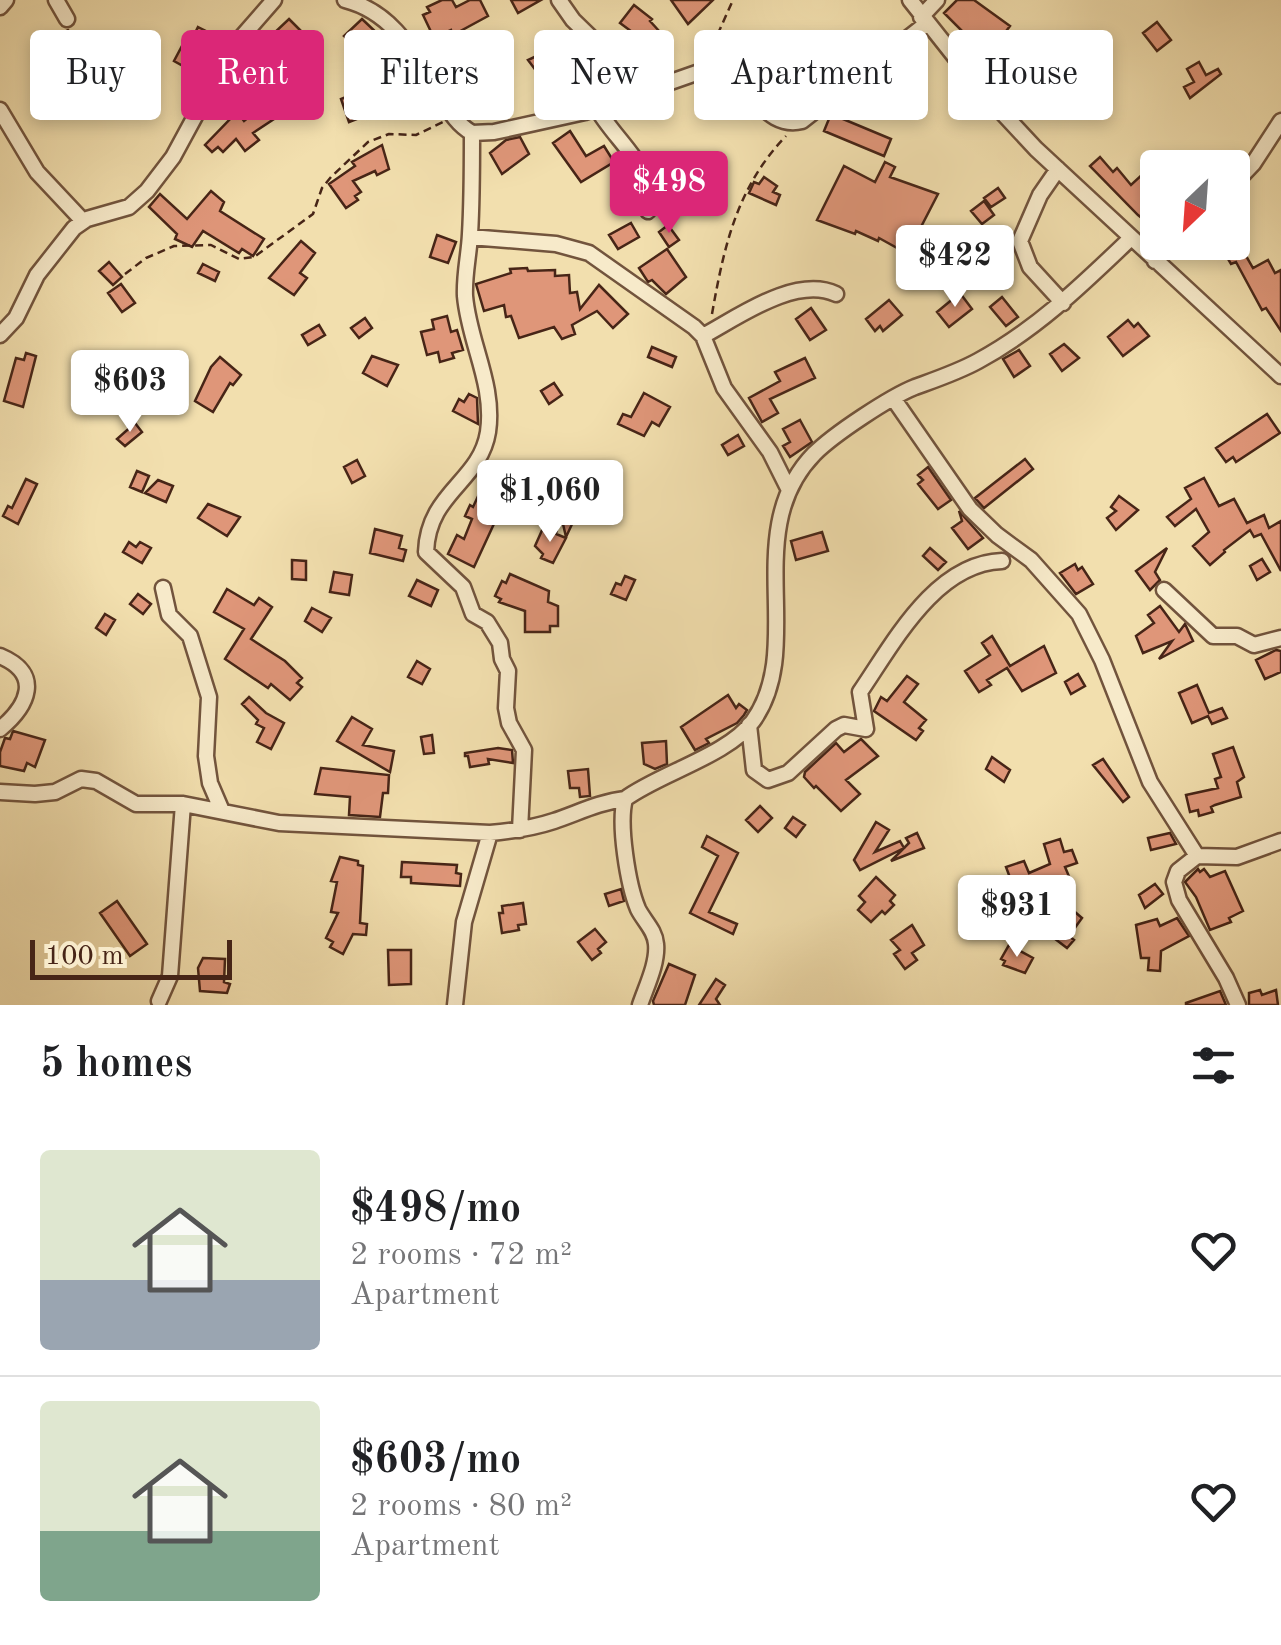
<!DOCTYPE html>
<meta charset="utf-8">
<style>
:root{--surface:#fff;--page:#f6f6f6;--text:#202124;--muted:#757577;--line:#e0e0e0;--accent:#db2777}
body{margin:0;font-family:"Old Standard TT",serif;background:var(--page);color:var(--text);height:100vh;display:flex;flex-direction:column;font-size:38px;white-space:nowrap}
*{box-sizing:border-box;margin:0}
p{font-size:32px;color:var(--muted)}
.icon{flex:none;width:55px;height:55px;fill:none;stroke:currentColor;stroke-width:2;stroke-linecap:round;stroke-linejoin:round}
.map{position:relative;height:1005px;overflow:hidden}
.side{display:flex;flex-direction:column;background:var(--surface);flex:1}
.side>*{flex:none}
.guide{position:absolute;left:30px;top:30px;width:1222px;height:90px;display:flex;gap:20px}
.needle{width:65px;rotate:205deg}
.fabs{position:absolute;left:1140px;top:150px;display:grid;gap:20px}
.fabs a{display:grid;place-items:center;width:110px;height:110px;border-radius:10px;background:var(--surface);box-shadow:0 5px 15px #0003;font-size:50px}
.scale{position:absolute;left:30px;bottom:25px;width:202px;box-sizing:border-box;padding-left:10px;border:5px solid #472517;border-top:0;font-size:28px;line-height:35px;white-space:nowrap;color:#472517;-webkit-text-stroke:8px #f7eaca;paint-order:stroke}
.price{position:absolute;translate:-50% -85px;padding:0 22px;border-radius:10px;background:#fff;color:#222;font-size:32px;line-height:65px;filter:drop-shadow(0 2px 5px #0008)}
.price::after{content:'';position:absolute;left:50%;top:60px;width:30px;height:22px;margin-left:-15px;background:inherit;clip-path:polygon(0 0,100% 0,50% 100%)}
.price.on{background:var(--accent);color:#fff}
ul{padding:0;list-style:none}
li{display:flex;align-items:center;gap:30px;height:250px;padding:0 40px}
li+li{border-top:2px solid var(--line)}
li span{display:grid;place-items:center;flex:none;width:280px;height:200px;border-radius:10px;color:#555}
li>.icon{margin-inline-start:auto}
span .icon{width:120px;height:120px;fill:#fffc;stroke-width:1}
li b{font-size:42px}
h2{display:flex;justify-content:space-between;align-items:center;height:120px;padding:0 40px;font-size:42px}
.tag{padding:0 35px;border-radius:10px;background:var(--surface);box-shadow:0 5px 15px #0003;font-size:35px;line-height:90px}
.tag.on{background:var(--accent);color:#fff}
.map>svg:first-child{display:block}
.building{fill:#df9679;stroke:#472517;stroke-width:2.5}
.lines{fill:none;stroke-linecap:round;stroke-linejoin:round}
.minor-casing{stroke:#72543d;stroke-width:19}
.path{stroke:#472517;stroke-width:2.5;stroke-dasharray:8 5;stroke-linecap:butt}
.minor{stroke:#f7eaca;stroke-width:14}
</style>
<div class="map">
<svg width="1281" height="1005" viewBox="0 0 1281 1005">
<rect width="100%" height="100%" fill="#f2dfae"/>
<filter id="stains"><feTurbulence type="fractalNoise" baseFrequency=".002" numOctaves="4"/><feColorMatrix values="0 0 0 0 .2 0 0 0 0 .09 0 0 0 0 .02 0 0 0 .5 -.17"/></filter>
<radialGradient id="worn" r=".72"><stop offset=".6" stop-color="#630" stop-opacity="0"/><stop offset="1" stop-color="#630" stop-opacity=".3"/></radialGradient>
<!-- building -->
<path class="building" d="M442,0H452L456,7L470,0H480L488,16L453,35L451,30L434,38L423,15L430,12L427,7Z
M511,0H541L518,13Z
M671,0H713L688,24Z
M957,0H974L1010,26L994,47L1010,63L1016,54L1037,65L1040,64L1050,75L1039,85L1056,103L1045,114L944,13Z
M634,5L652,19L650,21L660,32L649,41L658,51L641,67L628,53L643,40L620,23Z
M289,19L308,38L291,54L272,35Z
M362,19L380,36L362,53L344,36Z
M1157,22L1171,40L1157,51L1143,33Z
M198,27L218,37L204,63L209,66L203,77L174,61L183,44L188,47Z
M68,30L81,44L68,55L74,62L66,70L52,54L65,43L59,35Z
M551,38L577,59L564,78L567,80L563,89L571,94L563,106L553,100L555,96L528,60L543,53Z
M1199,62L1206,75L1218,69L1221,74L1190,98L1184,87L1194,82L1187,69Z
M486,73L490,78L495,74L503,83L499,86L510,100L499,108L493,101L484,109L467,88Z
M772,79L795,104L788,110L757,89Z
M277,84L294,96L280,115L253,133L259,140L245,151L236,139L223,152L218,147L212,152L205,145L237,112L244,121L265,104L260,100L269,88L272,90Z
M359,92L367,115L349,122L341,99Z
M831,114L891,139L884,156L824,131Z
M570,131L586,156L604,146L614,162L581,182L553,143Z
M520,137L529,154L502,174L490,153L506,140Z
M382,145L389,169L377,175L375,171L353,181L361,192L355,196L358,200L346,208L329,184L355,166L352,162Z
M1100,157L1113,172L1117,168L1131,185L1158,160V227L1147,215L1143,219L1138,215L1090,166Z
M885,162L895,167L890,177L938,194L921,227L940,236L926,264L879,238L878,241L856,231L855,234L817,220L844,166L875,182Z
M764,177L777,186L773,192L780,195L776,205L749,193L754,182L759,184Z
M998,188L1005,198L991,207L984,198Z
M211,191L224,202L220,211L264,239L253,256L242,249L239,253L203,231L192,247L175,239L177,234L149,207L160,194L187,219Z
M984,201L994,215L982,224L971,211Z
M631,223L639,237L618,249L609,235Z
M668,225L679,240L669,247L659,232Z
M437,235L456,242L448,263L430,257Z
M965,239L982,250L968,271L950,260Z
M301,241L315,253L300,273L307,278L294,295L269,278Z
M1218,242H1238L1253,268L1268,260L1275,273L1281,270V331L1266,308L1262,310L1236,262L1231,264Z
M667,249L686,277L666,294L652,280L648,282L639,268Z
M109,262L122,277L113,285L99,271Z
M203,264L219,272L215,281L198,273Z
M527,268L528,271L555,270V276L569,275L570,293L577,292L580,309L599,285L628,314L613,328L597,311L572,325L575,334L562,339L554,327L519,338L511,316L506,317L504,305L484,311L476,284L511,273L510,269Z
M121,284L135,303L122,312L108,293Z
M960,293L972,309L949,327L937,312Z
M1002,297L1018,317L1006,326L990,307Z
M889,300L902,315L883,331L880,326L875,331L866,319Z
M811,308L826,330L810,340L796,319Z
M447,316L451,332L457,330L463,350L452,353L454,358L440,362L438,352L427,355L421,332L434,329L432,320Z
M365,318L372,328L359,338L351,328Z
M1128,320L1134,327L1138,323L1149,336L1123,356L1108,337Z
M319,325L325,335L308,345L302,335Z
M1064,344L1079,358L1062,371L1050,354Z
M652,347L676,357L672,367L648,357Z
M1019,350L1030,366L1014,377L1003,359Z
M26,353L36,356L23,407L4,401L16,358L24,360Z
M372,356L398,365L387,386L363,373Z
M220,357L241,375L233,385L230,383L213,412L195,401L211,367Z
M805,358L815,378L770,399L778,413L762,422L749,398L780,381L775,372Z
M132,372L153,384L149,393L130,407L120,396Z
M95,375L106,387L90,402L79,391Z
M554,383L562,395L549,404L541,391Z
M644,393L670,407L659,426L652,422L644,436L618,424L623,414L631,417Z
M469,394L477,398L478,424L453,411L459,399L464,402Z
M1267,414L1280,433L1236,462L1233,457L1226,462L1216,448Z
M800,420L812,442L790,457L783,446L790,442L783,429Z
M135,423L142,432L125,446L117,439Z
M738,435L744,446L728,455L722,445Z
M1025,459L1033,469L984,508L975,498Z
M357,460L365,476L352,483L344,467Z
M928,467L951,500L938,509L918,484L923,480L918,475Z
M497,468L517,477L514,483L517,484L508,501L505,500L474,567L448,554L457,535L464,539L472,519L465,516L470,505L473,507L487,477L490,478Z
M572,469L589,477L577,501L560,493Z
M137,471L149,476L142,492L130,487Z
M1204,478L1219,506L1234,499L1247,523L1264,515L1269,528L1281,521V571L1261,534L1254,537L1250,530L1224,550L1225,552L1210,565L1193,546L1209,532L1196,509L1175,526L1167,517L1191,499L1185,488Z
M26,479L37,484L18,524L3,516L8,506L12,508Z
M158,480L173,486L166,502L145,493Z
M1119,496L1138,510L1116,530L1107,518L1116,511L1111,507Z
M208,504L240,517L227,536L198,518Z
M575,507L578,521L573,522L566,537L560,511Z
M959,511L983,538L968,549L952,528L962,521Z
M543,528L553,532L557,529L556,534L566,538L553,563L541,558L543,554L535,546Z
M375,529L402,536L399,548L406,550L403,561L370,553Z
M822,532L828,551L796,560L791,541Z
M129,542L136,547L140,542L151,548L142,563L123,552Z
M930,548L946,562L938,570L923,556Z
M1167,548L1155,572L1160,580L1150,590L1136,571Z
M1262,559L1270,572L1257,580L1250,566Z
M292,560L306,561V580L292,579Z
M1075,564L1078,570L1082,567L1093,584L1076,594L1060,573Z
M334,572L352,575L349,595L330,592Z
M510,574L549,591L548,602L558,606V626H550V632H525V611L499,602L501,599L495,596L502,581L506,583Z
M625,576L635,580L626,600L611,594L616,583L621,585Z
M417,580L438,590L431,606L409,596Z
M227,589L254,605L259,598L272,607L251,639L285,661L302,678L297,683L302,687L290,700L271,684L268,688L225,659L244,629L214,612Z
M138,594L151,604L143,614L130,604Z
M1160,606L1179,632L1185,624L1193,641L1159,659L1172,641L1143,653L1136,636L1154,623L1148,615Z
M312,608L331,618L322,632L305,621Z
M105,614L115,620L106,635L96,628Z
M992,636L1010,666L1044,646L1056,673L1022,691L1007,668L987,680L991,685L979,692L965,671L990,655L982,643Z
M1276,650L1281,651V672L1265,679L1256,660Z
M417,661L430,669L422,684L408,677Z
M1078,674L1085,686L1071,694L1065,682Z
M907,676L918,684L904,702L926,720L919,728L923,731L916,740L874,711L881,697L887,701Z
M1197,685L1209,713L1222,708L1227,718L1212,724L1208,716L1192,723L1179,693Z
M728,695L736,708L739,704L747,710L744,715L737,723L706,739L709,743L695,750L681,727Z
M249,697L266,713L284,723L271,749L257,742L264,728L256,724L258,720L242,704Z
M352,717L372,729L363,745L394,751L390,772L337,741Z
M13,731L45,740L35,767L27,763L24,771L0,766V752L5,738L10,739Z
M432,735L434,753L424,754L421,737Z
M861,739L878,756L846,780L860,794L841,811L816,786L814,788L804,777L805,772L836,743L844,752Z
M666,741L667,764L655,769L644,764L642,743Z
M1233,747L1244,777L1237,782L1241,797L1215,805L1211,807L1213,812L1199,816L1198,810L1190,812L1186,795L1218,788L1215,779L1221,777L1213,754Z
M498,748L512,750L513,763L488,759L489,764L470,767L468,756H465V753Z
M992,757L1010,770L1004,782L986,769Z
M1103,759L1129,797L1123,802L1093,765Z
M321,768L389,775L388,793H383L380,817L349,815L350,797L315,794Z
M588,769L590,796L580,797L579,788H570L568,771Z
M760,806L772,818L758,832L746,820Z
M793,817L805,825L796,837L785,828Z
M876,822L889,830L875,852L900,841L904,848L860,870L854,860Z
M917,833L924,848L891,861L909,843L906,838Z
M1170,833L1176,844L1151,850L1148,838Z
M707,836L738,853L709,912L737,924L733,934L690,913L718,856L702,847Z
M1060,839L1064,852L1072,850L1077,863L1065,867L1071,881L1055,888L1058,896L1007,903L1006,899L1001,900L995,880L1009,875L1006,867L1024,861L1029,873L1050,864L1044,844Z
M340,857L358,861V865L363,866L360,923L367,924L366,935L353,934L343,954L330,947L333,942L326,938L338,913L331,912L337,882L331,881Z
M402,862L457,865L456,873L461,874L460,886L411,883V877H401Z
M1198,869L1200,872L1204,869L1210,877L1225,871L1243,911L1229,918L1231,922L1210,930L1196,897L1185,882Z
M876,877L895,895L890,901L894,905L885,914L882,911L871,922L858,910L865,902L859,896Z
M1155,884L1163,894L1145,908L1139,895Z
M621,889L624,901L609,906L605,894Z
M117,901L147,944L130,956L100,913Z
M523,903L526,924L518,925L519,930L502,933L499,913H503L502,906Z
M1075,912L1082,918L1069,936L1074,940L1067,948L1046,932L1053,923L1061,930Z
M1177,918L1189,936L1161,951L1160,971L1148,970L1149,958H1141L1136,925L1157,919L1160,926Z
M912,925L924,945L912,953L917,960L905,969L894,954L900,950L891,940Z
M595,929L606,942L598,949L601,953L592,960L578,942Z
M1009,945L1033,958L1025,973L1003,965L1005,961L1001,959Z
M388,950H411V984L389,985Z
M203,958L225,959L224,982L230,984L227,993L200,991L198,968Z
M669,964L695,975L685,1005H654L653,1001Z
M716,979L725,985L716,999L720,1005H699Z
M1260,990L1262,995L1276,990L1278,1005H1249V993Z
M1220,991L1226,1005H1186V1003Z"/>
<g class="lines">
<!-- minor casing -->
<g class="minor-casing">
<path id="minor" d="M56,0L67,19
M345,0C396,13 415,57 441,98C450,112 458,125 472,133L494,132L585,112L702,71C750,73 761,131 802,121L926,24
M559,0L573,20L646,91
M910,0L982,91L1036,149L1281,376
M0,7L6,0
M921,17L937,0
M597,108C613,139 662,174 648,211
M0,110L37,172L83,221
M472,133C472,167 472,201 470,234C469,255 464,275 465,296C469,343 495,384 488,432C480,482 428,492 426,552L463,587L473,614L487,622L500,643L502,659L508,671L506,708L509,723L524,750L520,830
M1058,169L1040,195L1020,241L1030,267L1063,303
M1232,186L1253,164L1281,121
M470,237L556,244L589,253L694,327L703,336L724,388L770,452L789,490
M1155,261L1174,242
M0,335L16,318L37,275L74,228L87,219L129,207L147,191L173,157L232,48L274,0
M703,336C737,318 795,275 836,294
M893,398L970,509L997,535L1031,560L1079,614L1102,660L1150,782L1197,856
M163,588L169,615L190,636L209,697L206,756L210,783L222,811
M1164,590L1213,636H1237L1254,645L1281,638
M0,656C43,674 28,706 0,729
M749,725L754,770L768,780L788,773L836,729L844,725L866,729L860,692C893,644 935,563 1002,561
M0,792L35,794L55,792L81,779L96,781L136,804H183L279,823L490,833C512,831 533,828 554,821C578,813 599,802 625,799
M159,1001L170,976L183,804
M455,1005L464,922L490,833
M640,1005C646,987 658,963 656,944C655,930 644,921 638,909C628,885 618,824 625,799C658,774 729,755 753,721C807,646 739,531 814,454C834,434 890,397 915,387C937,379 958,372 978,361C1037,329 1083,284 1131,238
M1238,1005L1226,978L1179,900L1174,882L1178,871L1197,856L1237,857L1281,841"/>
</g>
<!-- path -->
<path class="path" d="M707,58L733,0
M125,274L146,258L174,246L211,245L239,259L254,257L313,214L322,188L331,177L368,142L389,134L416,135L443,122
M712,314C724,246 737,187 786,136"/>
<!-- minor -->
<use href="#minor" class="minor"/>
</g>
<rect width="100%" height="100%" filter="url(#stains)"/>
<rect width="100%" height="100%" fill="url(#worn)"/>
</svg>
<div class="fabs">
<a><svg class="needle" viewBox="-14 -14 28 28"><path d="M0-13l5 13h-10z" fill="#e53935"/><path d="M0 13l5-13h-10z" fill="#757577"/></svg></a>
</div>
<div class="scale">100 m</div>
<b class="price on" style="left:669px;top:236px">$498</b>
<b class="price" style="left:955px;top:310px">$422</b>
<b class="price" style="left:130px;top:435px">$603</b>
<b class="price" style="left:550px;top:545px">$1,060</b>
<b class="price" style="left:1017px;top:960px">$931</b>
<div class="guide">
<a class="tag">Buy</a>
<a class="tag on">Rent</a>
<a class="tag">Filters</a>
<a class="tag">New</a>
<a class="tag">Apartment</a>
<a class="tag">House</a>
</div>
</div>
<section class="side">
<h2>5 homes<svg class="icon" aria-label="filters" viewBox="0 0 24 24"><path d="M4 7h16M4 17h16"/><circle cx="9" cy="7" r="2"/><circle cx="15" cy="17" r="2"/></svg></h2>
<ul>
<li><span style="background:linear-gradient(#dfe7d0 65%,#9aa5b1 0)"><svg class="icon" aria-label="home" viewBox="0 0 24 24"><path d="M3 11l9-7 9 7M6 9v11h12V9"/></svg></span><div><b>$498/mo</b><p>2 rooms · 72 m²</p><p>Apartment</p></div><svg class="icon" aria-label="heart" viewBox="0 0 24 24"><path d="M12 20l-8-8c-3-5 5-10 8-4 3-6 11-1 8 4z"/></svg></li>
<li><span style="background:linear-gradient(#dfe7d0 65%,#7fa58c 0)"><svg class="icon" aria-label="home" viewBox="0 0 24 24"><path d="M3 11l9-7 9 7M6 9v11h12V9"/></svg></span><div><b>$603/mo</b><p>2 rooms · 80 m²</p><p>Apartment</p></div><svg class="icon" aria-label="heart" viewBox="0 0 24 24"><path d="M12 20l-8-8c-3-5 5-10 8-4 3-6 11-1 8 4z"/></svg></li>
</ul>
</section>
